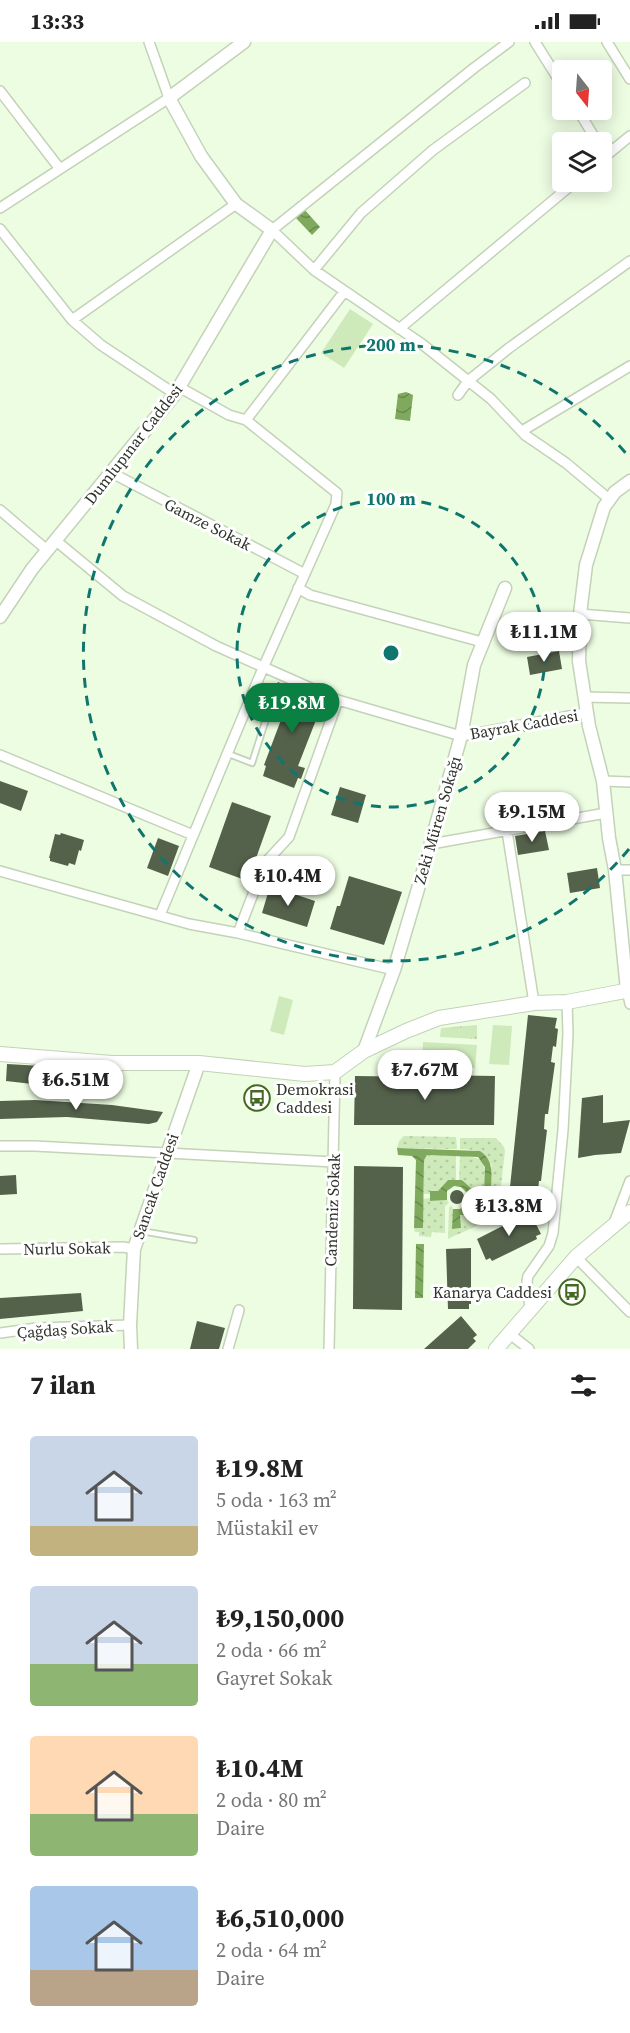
<!DOCTYPE html>
<html lang="tr">
<meta charset="utf-8">
<style>
:root{--surface:#fff;--page:#f6f6f6;--text:#222;--muted:#767676;--accent:#0b8043}
body{margin:0;font-family:"Source Serif 4",serif;background:var(--page);color:var(--text);height:100vh;display:flex;flex-direction:column;font-size:22px;white-space:nowrap}
*{box-sizing:border-box;margin:0}
p{font-size:20px;color:var(--muted)}
.icon{flex:none;width:33px;height:33px;fill:none;stroke:currentColor;stroke-width:2;stroke-linecap:round;stroke-linejoin:round}
.map{position:relative;height:1307px;overflow:hidden}
.side{display:flex;flex-direction:column;background:var(--surface);flex:1}
.side>*{flex:none}
.needle{width:39px;rotate:163deg}
.controls{position:absolute;left:552px;top:18px;display:grid;gap:12px}
.controls a{display:grid;place-items:center;width:60px;height:60px;border-radius:6px;background:var(--surface);box-shadow:0 3px 15px #0003;font-size:30px}
.price{position:absolute;translate:-50% -51px;padding:0 14px;border-radius:21px;background:#fff;color:#222;font-size:20px;line-height:39px;filter:drop-shadow(0 2px 3px #0008)}
.price::after{content:'';position:absolute;left:50%;top:36px;width:18px;height:14px;margin-left:-9px;background:inherit;clip-path:polygon(0 0,100% 0,50% 100%)}
.price.current{background:var(--accent);color:#fff}
ul{padding:0;list-style:none}
li{display:flex;align-items:center;gap:18px;height:150px;padding:0 30px}
li span{display:grid;place-items:center;flex:none;width:168px;height:120px;border-radius:6px;color:#555}
li>.icon{margin-inline-start:auto}
span .icon{width:72px;height:72px;fill:#fffc;stroke-width:1}
li b{font-size:26px}
h2{display:flex;justify-content:space-between;align-items:center;height:72px;padding:0 30px;font-size:26px}
.status{display:flex;justify-content:space-between;align-items:center;height:42px;padding:0 30px;background:var(--surface);direction:ltr}
.status svg{height:16px;fill:currentColor}
.map>svg:first-child{display:block}
.grass{fill:url(#grass-dots)}
.park{fill:url(#park-tufts)}
.pitch{fill:#cee9ba}
.water{fill:url(#water-waves)}
.building{fill:#55624b}
.lines{fill:none;stroke-linecap:round;stroke-linejoin:round}
.service-casing{stroke:#c3d2b8;stroke-width:8}
.minor-casing{stroke:#c3d2b8;stroke-width:12}
.tertiary-casing{stroke:#c3d2b8;stroke-width:15}
.secondary-casing{stroke:#c3d2b8;stroke-width:16}
.service{stroke:#fff;stroke-width:4.5}
.minor{stroke:#fff;stroke-width:9}
.tertiary{stroke:#fff;stroke-width:12}
.secondary{stroke:#fff;stroke-width:14}
.ring{fill:none;stroke:#0f766e;stroke-width:3;stroke-dasharray:10 8}
.labels{text-anchor:middle;stroke-width:6;stroke-linejoin:round;paint-order:stroke}
.street-label{font-size:16px;fill:#2e342a;stroke:#fff}
.poi-label{font-size:16px;fill:#2e342a;stroke:#fff;text-anchor:start}
.centre{fill:#0f766e;stroke:#fff;stroke-width:3}
.ring-label{font-size:18px;text-anchor:middle;font-weight:bold;fill:#0f766e;stroke:#fff;stroke-width:6;stroke-linejoin:round;paint-order:stroke}
</style>
<div class="status"><b>13:33</b><svg viewBox="0 0 49 12"><path d="M0 12V9h3v3zM5 12V6h3v6zM10 12V3h3v9zM15 12V0h3v12zM26 1h20v11H26zM47 4h2v5h-2z"/></svg></div>
<div class="map">
<svg width="630" height="1307" viewBox="0 0 630 1307">
<defs>
<pattern id="grass-dots" width="8" height="8" patternUnits="userSpaceOnUse" patternTransform="scale(1.5)"><rect width="8" height="8" fill="#cee9ba"/><path d="M2 2h.1M6 6h.1" fill="none" stroke="#b1c8a0" stroke-width="1.8" stroke-linecap="round"/></pattern>
<pattern id="park-tufts" width="24" height="20" patternUnits="userSpaceOnUse" patternTransform="scale(1.5)"><rect width="24" height="20" fill="#cee9ba"/><path d="M3 7l-1-3M5 7V3M7 7l1-3M15 17l-1-3M17 17v-4M19 17l1-3" fill="none" stroke="#b1c8a0"/></pattern>
<pattern id="water-waves" width="16" height="10" patternUnits="userSpaceOnUse" patternTransform="scale(1.5)"><rect width="16" height="10" fill="#7fa95c"/><path d="M0 5q4-4 8 0t8 0" fill="none" stroke="#688a4c"/></pattern>
</defs>
<rect width="100%" height="100%" fill="#edfde2"/>
<!-- grass -->
<path class="grass" d="M404,1094L456,1095L457,1107L397,1106L399,1099Z
M460,1096H496L504,1105L505,1109L501,1143L491,1156C492,1161 495,1165 493,1170C490,1181 459,1191 448,1197L449,1166L451,1163L453,1167V1187L461,1186L460,1173L473,1163L463,1138H459L460,1114C490,1116 485,1121 484,1148L492,1123L475,1108L460,1107Z
M427,1113L456,1114V1138H448L438,1149H431L430,1152H424V1117Z
M430,1156L431,1159L447,1158L449,1161L445,1164V1191L432,1190L431,1195L419,1194V1190H415L414,1186H423V1157Z"/>
<!-- park -->
<path class="park" d="M477,983V997L440,995L441,986Z"/>
<!-- pitch -->
<path class="pitch" d="M350,267L373,282L344,326L321,311Z
M279,954L293,958L284,993L270,989Z
M493,983L512,984L509,1023L489,1022Z
M423,1000L477,1003L475,1026L422,1022Z"/>
<!-- water -->
<path class="water" d="M304,167L320,185L312,193L295,175Z
M406,350L413,353L410,379L395,377L398,352Z
M397,1106L480,1109C495,1119 491,1133 491,1148L484,1149L485,1125L478,1115L427,1113L424,1118L423,1186H414L416,1118L412,1114L398,1113Z
M448,1138H462L473,1148V1163L464,1173H460L461,1186L452,1187L453,1167H460L466,1161L467,1151L461,1145L454,1144L447,1149V1158L430,1159V1149H438Z
M416,1202H424L423,1256H415Z"/>
<!-- building -->
<path class="building" d="M559,609L562,627L530,633L527,615Z
M278,640L326,660L323,667L326,668L322,680L316,678L298,724L305,726L301,737L298,736L294,746L263,734L266,724L264,723L287,662L270,656Z
M0,739L28,749L21,769L0,761Z
M340,745L366,753L358,781L331,773Z
M232,760L271,774L248,839L209,825Z
M545,789L549,808L518,813L515,794Z
M61,791L84,798L81,809L79,808L75,823L69,821L68,824L50,819V816H49L55,792L60,793Z
M158,796L179,804L168,834L147,826Z
M597,826L600,846L570,851L567,831Z
M349,834L402,850L384,903L330,887L337,864H340Z
M270,844L315,859L307,885L262,871Z
M528,973L557,976L555,986L558,987L556,1005L553,1004L551,1020L555,1021L548,1072H545L544,1087L547,1088L541,1139H539L538,1148L510,1145Z
M7,1022L42,1024L41,1043L6,1039Z
M428,1033L495,1034L494,1083H354L355,1034L428,1035Z
M603,1053V1081L630,1078L621,1111L595,1113L578,1116L582,1056Z
M35,1058L112,1063L163,1070L157,1080L149,1082L67,1075L0,1077V1059Z
M354,1124L403,1125L402,1268L353,1267Z
M16,1133L17,1152L0,1153V1134Z
M450 1155a7 7 0 1 1 14 0a7 7 0 1 1-14 0Z
M530,1170L541,1192L536,1194L537,1197L492,1219L490,1216L486,1218L477,1197Z
M471,1206V1262H469V1267H448L446,1207Z
M81,1251L83,1269L0,1277V1256Z
M461,1274L477,1293L473,1296L476,1299L468,1307H424Z
M197,1279L225,1286L219,1307H190Z"/>
<g class="lines">
<!-- service casing -->
<g class="service-casing">
<path id="service" d="M226,711L252,721L266,677
M141,1189L194,1198"/>
</g>
<!-- minor casing -->
<g class="minor-casing">
<path id="minor" d="M509,0L474,26L272,188L314,228L422,302L491,357L525,393L566,421L609,457
M535,0L562,43
M607,0L630,37
M0,49L60,127
M578,68L593,93L612,108
M602,117L630,94
M0,166L169,56L149,0
M0,187L72,278L101,303L175,352
M314,228L361,171L433,108L525,41
M72,278L236,162
M399,287L575,140
M458,353L468,339L509,306L630,219
M246,378L344,250
M522,389L630,324
M112,431L305,532
M0,468L47,508
M55,498L123,554L216,604L338,658L461,694L586,671
M298,546L310,553L482,600
M580,572L630,576
M584,655L630,656
M0,713L193,793
M603,739L630,740
M507,789L534,961
M431,802L606,771
M615,828H630
M0,829L189,882L238,891L394,928
M160,873L263,626L336,462L337,451L246,378L229,373L179,345
M238,891L265,821L289,795L338,658
M627,948L630,962
M0,1104H35L334,1120
M614,1181L630,1139
M0,1207L123,1205L134,1207
M576,1215L630,1270
M530,1268L527,1239L528,1234L549,1204L553,1191L563,1088L568,992L567,960
M0,1291L37,1286L130,1283
M510,1292L529,1307
M228,1307L239,1268
M329,1307L335,1030"/>
</g>
<!-- tertiary casing -->
<g class="tertiary-casing">
<path id="tertiary" d="M0,575L32,527L175,352L272,188L236,162L201,114L169,56L244,0
M627,948L615,828L609,796L603,739L589,684L579,619L580,572L586,523L604,465L615,450L630,439
M364,1009L394,928L420,840L461,694L474,623L505,546
M131,1307L130,1283L134,1207L199,1021"/>
</g>
<!-- secondary casing -->
<g class="secondary-casing">
<path id="secondary" d="M0,1012L112,1021H199L305,1032L335,1030L364,1009L406,989L439,976L534,961L567,960L630,948
M496,1307L576,1215L630,1170"/>
</g>
<!-- service -->
<use href="#service" class="service"/>
<!-- minor -->
<use href="#minor" class="minor"/>
<!-- tertiary -->
<use href="#tertiary" class="tertiary"/>
<!-- secondary -->
<use href="#secondary" class="secondary"/>
</g>
<!-- distance rings -->
<g class="ring">
<circle cx="391" cy="611" r="154"/>
<path d="M629 807A308 308 0 1 1 629 415"/>
</g>
<!-- icons -->
<defs>
<g id="bus-ring" transform="scale(1.35)"><circle r="9.5" fill="#fff" stroke="#446922" stroke-width="1.5"/><path d="M-5-6H5V4H4V6H2V4H-2V6H-4V4H-5ZM-3.5-4V0h7V-4ZM-3.5 1.2v1.5H-2V1.2ZM2 1.2v1.5H3.5V1.2Z" fill="#446922"/></g>
</defs>
<g fill-rule="evenodd">
<use href="#bus-ring" x="257" y="1056"/>
<use href="#bus-ring" x="572" y="1250"/>
</g>
<g class="labels">
<!-- street labels -->
<g class="street-label">
<text transform="translate(133 402) rotate(-52)" y="6">Dumlupınar Caddesi</text>
<text transform="translate(208 482) rotate(27)" y="6">Gamze Sokak</text>
<text transform="translate(524 682) rotate(-10)" y="6">Bayrak Caddesi</text>
<text transform="translate(437 778) rotate(-74)" y="6">Zeki Müren Sokağı</text>
<text transform="translate(155 1144) rotate(-71)" y="6">Sancak Caddesi</text>
<text transform="translate(332 1168) rotate(-88)" y="6">Candeniz Sokak</text>
<text transform="translate(67 1206) rotate(-1)" y="6">Nurlu Sokak</text>
<text transform="translate(65 1287) rotate(-4)" y="6">Çağdaş Sokak</text>
</g>
<!-- poi labels -->
<g class="poi-label">
<text x="276" y="1053">Demokrasi<tspan x="276" dy="18">Caddesi</tspan></text>
<text x="552" y="1256" text-anchor="end">Kanarya Caddesi</text>
</g>
</g>
<circle cx="391" cy="611" r="9" class="centre"/>
<g class="ring-label">
<text x="391" y="309">200 m</text>
<text x="391" y="463">100 m</text>
</g>
</svg>
<div class="controls">
<a><svg class="needle" viewBox="-14 -14 28 28"><path d="M0-13l5 13h-10z" fill="#e53935"/><path d="M0 13l5-13h-10z" fill="#767676"/></svg></a>
<a><svg class="icon" aria-label="layers" viewBox="0 0 24 24"><path d="M12 4l9 5-9 5-9-5zM3 14l9 5 9-5"/></svg></a>
</div>
<b class="price" style="left:544px;top:621px">₺11.1M</b>
<b class="price current" style="left:292px;top:692px">₺19.8M</b>
<b class="price" style="left:532px;top:801px">₺9.15M</b>
<b class="price" style="left:288px;top:865px">₺10.4M</b>
<b class="price" style="left:425px;top:1059px">₺7.67M</b>
<b class="price" style="left:76px;top:1069px">₺6.51M</b>
<b class="price" style="left:509px;top:1195px">₺13.8M</b>
</div>
<section class="side">
<h2>7 ilan<svg class="icon" aria-label="filters" viewBox="0 0 24 24"><path d="M4 7h16M4 17h16"/><circle cx="9" cy="7" r="2"/><circle cx="15" cy="17" r="2"/></svg></h2>
<ul>
<li><span style="background:linear-gradient(#c9d6e8 75%,#c2b280 0)"><svg class="icon" aria-label="home" viewBox="0 0 24 24"><path d="M3 11l9-7 9 7M6 9v11h12V9"/></svg></span><div><b>₺19.8M</b><p>5 oda · 163 m²</p><p>Müstakil ev</p></div></li>
<li><span style="background:linear-gradient(#c9d6e8 65%,#8fb573 0)"><svg class="icon" aria-label="home" viewBox="0 0 24 24"><path d="M3 11l9-7 9 7M6 9v11h12V9"/></svg></span><div><b>₺9,150,000</b><p>2 oda · 66 m²</p><p>Gayret Sokak</p></div></li>
<li><span style="background:linear-gradient(#ffd9b3 65%,#8fb573 0)"><svg class="icon" aria-label="home" viewBox="0 0 24 24"><path d="M3 11l9-7 9 7M6 9v11h12V9"/></svg></span><div><b>₺10.4M</b><p>2 oda · 80 m²</p><p>Daire</p></div></li>
<li><span style="background:linear-gradient(#a9c7e8 70%,#b9a48a 0)"><svg class="icon" aria-label="home" viewBox="0 0 24 24"><path d="M3 11l9-7 9 7M6 9v11h12V9"/></svg></span><div><b>₺6,510,000</b><p>2 oda · 64 m²</p><p>Daire</p></div></li>
</ul>
</section>
